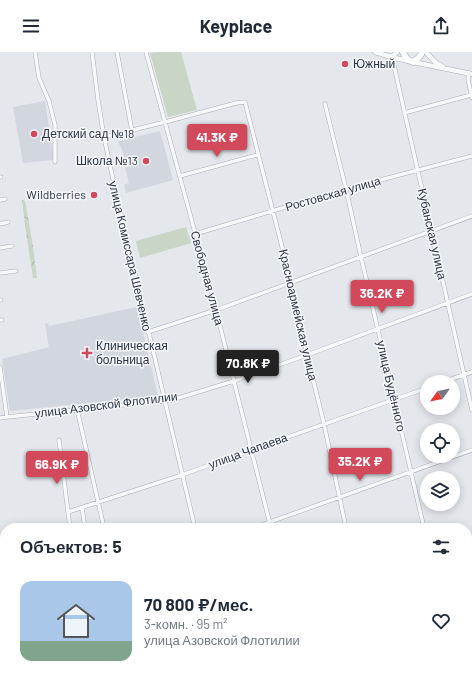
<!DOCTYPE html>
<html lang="ru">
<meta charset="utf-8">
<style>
:root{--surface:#fff;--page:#f2f2f3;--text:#1f2937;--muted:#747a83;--line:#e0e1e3;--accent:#d1495b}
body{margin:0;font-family:Barlow,sans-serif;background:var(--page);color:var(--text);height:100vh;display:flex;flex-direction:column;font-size:15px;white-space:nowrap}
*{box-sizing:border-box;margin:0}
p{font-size:13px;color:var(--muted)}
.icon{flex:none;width:22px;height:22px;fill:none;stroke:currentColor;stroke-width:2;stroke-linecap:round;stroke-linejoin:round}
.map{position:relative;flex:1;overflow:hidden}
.panel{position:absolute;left:0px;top:471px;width:472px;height:156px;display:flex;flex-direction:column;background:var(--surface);border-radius:16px 16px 0 0;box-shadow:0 2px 10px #0003}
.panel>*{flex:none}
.needle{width:26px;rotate:237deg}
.tools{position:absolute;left:420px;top:323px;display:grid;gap:8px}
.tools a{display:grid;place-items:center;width:40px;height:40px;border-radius:50%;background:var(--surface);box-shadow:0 2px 10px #0003;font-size:20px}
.price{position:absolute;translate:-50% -34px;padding:0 9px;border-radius:4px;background:var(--accent);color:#fff;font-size:13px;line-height:26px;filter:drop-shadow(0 1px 2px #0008)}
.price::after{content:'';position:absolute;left:50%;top:24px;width:12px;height:9px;margin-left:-6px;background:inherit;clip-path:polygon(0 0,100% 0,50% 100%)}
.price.active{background:#222;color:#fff}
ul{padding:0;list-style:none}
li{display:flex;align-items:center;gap:12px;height:100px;padding:0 20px}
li+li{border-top:1px solid var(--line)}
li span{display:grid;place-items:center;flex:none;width:112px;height:80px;border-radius:12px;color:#555}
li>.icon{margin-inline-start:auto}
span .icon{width:48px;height:48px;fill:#fffc;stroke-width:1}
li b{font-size:17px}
h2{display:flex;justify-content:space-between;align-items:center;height:48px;padding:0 20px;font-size:17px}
header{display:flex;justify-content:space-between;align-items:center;height:52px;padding:0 20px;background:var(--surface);font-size:18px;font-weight:700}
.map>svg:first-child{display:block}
.built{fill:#d2d6de}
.green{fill:#c9d6c5}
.forest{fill:url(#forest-crowns)}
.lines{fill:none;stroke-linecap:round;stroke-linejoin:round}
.minor-casing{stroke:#a9aeb7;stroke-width:4.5}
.tertiary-casing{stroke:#a9aeb7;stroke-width:5.5}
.primary-casing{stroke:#a3abb8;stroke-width:7}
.minor{stroke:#f7f8fa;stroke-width:3.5}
.tertiary{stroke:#f7f8fa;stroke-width:4.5}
.primary{stroke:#fff;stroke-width:6}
.poi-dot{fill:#d1495b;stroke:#f4f6f9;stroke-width:1.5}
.labels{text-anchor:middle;stroke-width:3;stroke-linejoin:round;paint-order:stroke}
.poi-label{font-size:12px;fill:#2b3445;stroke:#f4f6f9;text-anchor:start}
.street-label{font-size:12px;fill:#2b3445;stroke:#f4f6f9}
</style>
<header><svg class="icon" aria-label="menu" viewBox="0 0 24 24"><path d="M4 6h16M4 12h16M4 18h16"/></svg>Keyplace<svg class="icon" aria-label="share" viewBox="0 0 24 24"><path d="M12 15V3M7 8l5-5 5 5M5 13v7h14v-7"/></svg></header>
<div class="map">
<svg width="472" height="627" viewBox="0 0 472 627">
<defs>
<pattern id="forest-crowns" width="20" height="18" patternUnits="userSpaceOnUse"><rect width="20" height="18" fill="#c9d6c5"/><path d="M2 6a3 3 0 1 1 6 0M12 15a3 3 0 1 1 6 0" fill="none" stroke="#adb8ab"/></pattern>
</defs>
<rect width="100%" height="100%" fill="#e4e7ec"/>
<!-- built -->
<path class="built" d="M45,49L54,108L23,111L13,55Z
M160,79L173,128L126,141L124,133L129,131L124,111L125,108L121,95L120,94L118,89Z
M137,255L158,344L10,359L2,307L49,295L45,272L48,271L49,274Z"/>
<!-- green -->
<path class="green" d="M157,0H181L197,58L168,65L150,1Z
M186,175L191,191L140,206L136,189Z"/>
<!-- forest -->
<path class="forest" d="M22,148L25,149L32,188L37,226H33L25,173Z"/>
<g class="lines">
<!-- minor casing -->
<g class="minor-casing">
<path id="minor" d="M35,0L39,26L49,49L55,73V110
M92,0L98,48L104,85L117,146L195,476
M117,0L132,79
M146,0L216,258L271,476
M392,5L472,358
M469,21L468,27L472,46
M325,52L346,137L361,205L424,476
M404,61L471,43
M104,85L165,70L236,51L245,50L291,230L307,303L324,372L346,476
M180,124L257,103
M0,125H1
M0,148L5,147
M0,172L8,170
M195,182L346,137L472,104
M0,196L12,194
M0,221L16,219
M0,248H1
M0,268H2
M148,280L216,258L472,164
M0,315L7,365
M443,330L472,320
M77,357L104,476
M0,366L7,365L172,348L234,329L307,303L472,242
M59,388L70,476
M82,456L85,476
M68,460L182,423L251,398L427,336
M253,476L472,398
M467,487L472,486
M467,563L472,561
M49,622L50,627
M92,622L94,627
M138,622L139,627
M231,622L232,627
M306,622L307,627
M381,622L382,627
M458,622L459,627
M10,627L29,622
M283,627L297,622"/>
</g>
<!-- tertiary casing -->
<g class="tertiary-casing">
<path id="tertiary" d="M375,0L395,6L409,9
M426,0L435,10L443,15
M392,5L397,0
M413,10L472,22"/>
</g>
<!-- primary casing -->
<g class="primary-casing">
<path id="primary" d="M403,0C405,5 408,9 413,10C417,7 421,5 422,0"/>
</g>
<!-- minor -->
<use href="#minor" class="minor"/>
<!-- tertiary -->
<use href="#tertiary" class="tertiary"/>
<!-- primary -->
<use href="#primary" class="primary"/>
</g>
<!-- markers -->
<g class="poi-dot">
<circle cx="345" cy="12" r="4"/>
<circle cx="34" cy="82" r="4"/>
<circle cx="146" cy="109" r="4"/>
<circle cx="94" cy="143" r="4"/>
<path d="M85 295h4v4h4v4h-4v4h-4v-4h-4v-4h4z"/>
</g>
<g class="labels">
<!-- poi labels -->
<g class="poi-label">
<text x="353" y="16">Южный</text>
<text x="42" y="86">Детский сад №18</text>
<text x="138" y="113" text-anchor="end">Школа №13</text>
<text x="86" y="147" text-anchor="end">Wildberries</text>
<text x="96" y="298">Клиническая<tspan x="96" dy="14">больница</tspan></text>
</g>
<!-- street labels -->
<g class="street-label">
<text transform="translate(333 142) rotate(-16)" y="4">Ростовская улица</text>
<text transform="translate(432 182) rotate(77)" y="4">Кубанская улица</text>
<text transform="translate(130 204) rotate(77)" y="4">улица Комиссара Шевченко</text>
<text transform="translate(207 226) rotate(75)" y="4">Свободная улица</text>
<text transform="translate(298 263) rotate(77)" y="4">Красноармейская улица</text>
<text transform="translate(391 334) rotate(77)" y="4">улица Будённого</text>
<text transform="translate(106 353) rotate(-7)" y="4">улица Азовской Флотилии</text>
<text transform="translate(248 399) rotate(-20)" y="4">улица Чапаева</text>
</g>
</g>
</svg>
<div class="tools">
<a><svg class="needle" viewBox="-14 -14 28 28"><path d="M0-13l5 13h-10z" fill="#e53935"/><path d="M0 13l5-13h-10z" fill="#747a83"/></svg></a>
<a><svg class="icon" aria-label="locate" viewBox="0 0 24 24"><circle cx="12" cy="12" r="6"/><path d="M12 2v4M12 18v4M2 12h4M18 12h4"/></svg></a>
<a><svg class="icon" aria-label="layers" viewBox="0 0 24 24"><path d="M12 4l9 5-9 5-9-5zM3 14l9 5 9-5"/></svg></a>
</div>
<b class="price" style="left:217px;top:106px">41.3K ₽</b>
<b class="price" style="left:382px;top:262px">36.2K ₽</b>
<b class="price active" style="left:248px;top:332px">70.8K ₽</b>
<b class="price" style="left:360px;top:430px">35.2K ₽</b>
<b class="price" style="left:57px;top:433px">66.9K ₽</b>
<section class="panel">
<h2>Объектов: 5<svg class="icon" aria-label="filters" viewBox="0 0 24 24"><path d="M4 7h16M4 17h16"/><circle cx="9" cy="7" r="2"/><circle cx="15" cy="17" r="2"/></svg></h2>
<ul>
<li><span style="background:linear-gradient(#a9c7e8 75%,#7fa58c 0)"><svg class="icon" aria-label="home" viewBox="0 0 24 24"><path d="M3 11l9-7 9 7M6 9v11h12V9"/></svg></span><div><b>70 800 ₽/мес.</b><p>3-комн. · 95 m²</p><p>улица Азовской Флотилии</p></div><svg class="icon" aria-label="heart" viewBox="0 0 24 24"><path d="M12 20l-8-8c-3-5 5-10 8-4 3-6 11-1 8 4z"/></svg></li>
</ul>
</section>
</div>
